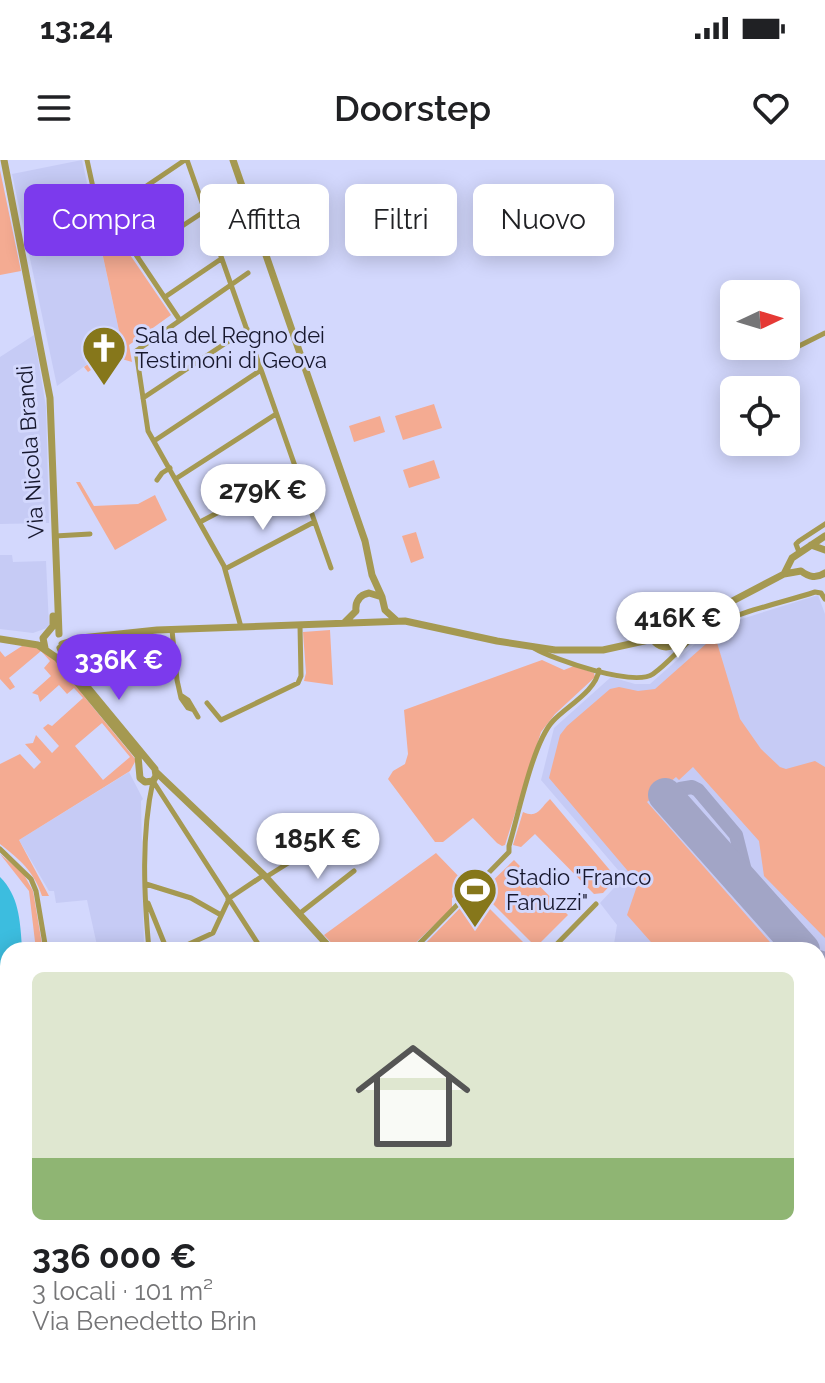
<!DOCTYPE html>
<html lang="it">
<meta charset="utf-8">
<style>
:root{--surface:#fff;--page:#f6f6f6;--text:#202124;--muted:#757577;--accent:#7c3aed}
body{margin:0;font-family:Raleway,sans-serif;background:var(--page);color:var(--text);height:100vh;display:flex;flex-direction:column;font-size:30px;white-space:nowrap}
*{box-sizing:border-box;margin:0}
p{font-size:26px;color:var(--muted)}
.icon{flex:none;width:44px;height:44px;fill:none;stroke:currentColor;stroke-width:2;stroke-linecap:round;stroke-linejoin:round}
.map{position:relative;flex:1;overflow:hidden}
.sheet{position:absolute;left:0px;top:782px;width:826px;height:442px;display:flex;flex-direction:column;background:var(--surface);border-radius:24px 24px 0 0;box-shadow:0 4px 20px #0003}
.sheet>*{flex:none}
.top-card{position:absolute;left:24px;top:24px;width:778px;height:72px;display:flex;gap:16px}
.needle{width:52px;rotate:86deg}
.buttons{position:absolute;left:720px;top:120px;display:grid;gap:16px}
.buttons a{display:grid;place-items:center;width:80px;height:80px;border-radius:12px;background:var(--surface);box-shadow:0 4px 20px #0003;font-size:40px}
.price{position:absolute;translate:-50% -68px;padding:0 18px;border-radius:28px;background:#fff;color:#222;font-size:26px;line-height:52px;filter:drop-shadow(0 2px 4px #0008)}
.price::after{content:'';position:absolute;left:50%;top:48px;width:24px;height:18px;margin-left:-12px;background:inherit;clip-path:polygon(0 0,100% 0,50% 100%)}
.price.active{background:var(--accent);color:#fff}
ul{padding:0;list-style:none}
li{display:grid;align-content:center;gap:16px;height:424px;padding:0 32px}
li span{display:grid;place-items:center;height:248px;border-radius:12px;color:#555}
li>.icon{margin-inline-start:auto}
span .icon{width:144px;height:144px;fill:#fffc;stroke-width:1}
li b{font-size:34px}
.pill{padding:0 28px;border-radius:12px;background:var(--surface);box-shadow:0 4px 20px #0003;font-size:28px;line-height:72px}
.pill.active{background:var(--accent);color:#fff}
.status{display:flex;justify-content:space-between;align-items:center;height:56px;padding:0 40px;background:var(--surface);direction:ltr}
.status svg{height:22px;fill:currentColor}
header{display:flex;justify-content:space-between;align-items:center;height:104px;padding:0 32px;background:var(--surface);font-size:36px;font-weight:600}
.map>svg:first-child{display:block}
.built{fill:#c6cbf5}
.green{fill:#f4ab92;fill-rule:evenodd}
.water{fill:#3cbddf}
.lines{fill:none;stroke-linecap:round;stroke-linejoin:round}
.ferry{stroke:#27424a;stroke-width:2;stroke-dasharray:10 8;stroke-linecap:butt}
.taxiway{stroke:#a2a5c6;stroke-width:14}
.runway{stroke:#a2a5c6;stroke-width:34}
.pedestrian{stroke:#a59951;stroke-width:4}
.minor{stroke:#a59951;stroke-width:5}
.tertiary{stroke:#a59951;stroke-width:7}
.labels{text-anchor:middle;stroke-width:6;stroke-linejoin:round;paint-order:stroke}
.poi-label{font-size:22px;fill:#16172d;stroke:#d3d8fd;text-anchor:start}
.street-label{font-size:22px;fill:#16172d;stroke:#d3d8fd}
</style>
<div class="status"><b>13:24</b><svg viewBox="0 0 49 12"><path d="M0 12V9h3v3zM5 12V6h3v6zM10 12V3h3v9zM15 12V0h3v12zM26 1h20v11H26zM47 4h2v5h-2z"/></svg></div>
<header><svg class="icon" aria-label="menu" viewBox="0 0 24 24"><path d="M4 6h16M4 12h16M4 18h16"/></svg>Doorstep<svg class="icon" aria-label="heart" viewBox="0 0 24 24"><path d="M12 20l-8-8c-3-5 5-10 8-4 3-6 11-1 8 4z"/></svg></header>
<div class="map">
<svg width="825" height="1223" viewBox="0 0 825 1223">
<rect width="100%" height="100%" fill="#d3d8fd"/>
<!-- built -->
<path class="built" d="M82,0L121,180L57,226L12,14Z
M34,175L46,247L49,363L0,364V197Z
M0,395H12L13,402L46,401L49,466L47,468L33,473L0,469Z
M818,435L825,454V1223H640V1216H818V790H613L617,765L600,743L624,717L541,620L554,568L611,517L635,524H650L713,468Z
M129,612L143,639L141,641L144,790H98L87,740L56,743L54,731H49L19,680Z"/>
<!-- green -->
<path class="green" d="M0,10L21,111L0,115Z
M90,36L171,155L129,185L132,202C113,195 104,201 88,212L84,207L121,180Z
M434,244L442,268L403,280L395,256Z
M380,256L385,272L354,282L349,266Z
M434,300L440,318L409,328L403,310Z
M76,322H80L94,346L138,344L155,335L167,360L115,390Z
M416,372L424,398L411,403L402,376Z
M330,470L333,525L304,521L306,513L303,472Z
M715,476L740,559L761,589L780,607L786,609L815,601L825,607V778L764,716L759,681L693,607L679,620L676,617L647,642L777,790H658L627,755L638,723L549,618L560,575L567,566L610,529L619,527L638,531L655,529Z
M22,486L39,487L52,497L136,600L130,611L19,680L49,736H42C34,711 19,699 0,684V604L20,594L34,609L41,602L25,584L33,583L36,575L52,593L59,586L43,568L48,564L52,566L83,538L74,528L67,534L59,525L40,542L38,535L32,533L51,516L44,508L50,501L41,491L9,518L15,527L10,530L0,519V491L5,497ZM102,563L130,597L103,620L75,586Z
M542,500L564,510L574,506L594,513L595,517L555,554L541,572L505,685L502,686L497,683L473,658L443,682H435L388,619L393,611L405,604L408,594L404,550Z
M550,639L614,715V721L603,733L594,734L535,674L521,687L513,685L523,652C538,659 540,648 550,639Z
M436,693L466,724L452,738V748L408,790H338L324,775Z
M0,694L23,713L33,731L43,790H36L29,731Z
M514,700L568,755L536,787L481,732Z
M475,734L531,790H419L467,741Z
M818,851H825V978L818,970Z"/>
<!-- water -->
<path class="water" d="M0,717C19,736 20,760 22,786H11V789L18,790H8V831L0,882Z
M0,1035L8,1044V1216H121L123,1223H0Z"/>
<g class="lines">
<!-- ferry -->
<path class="ferry" d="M0,1098L8,1092
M0,1209L8,1201
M105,1216L118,1223
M113,1216L117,1222"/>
<!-- taxiway -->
<path class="taxiway" d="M677,648L676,635L680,629L692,627L698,630L736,675L750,731
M818,806L825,810
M818,842L825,836
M818,1005L825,1013"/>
<!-- runway -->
<path class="runway" d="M665,635L803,790
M818,807L825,815"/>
<!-- pedestrian -->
<path class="pedestrian" d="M125,1216L127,1223"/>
<!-- minor -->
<path class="minor" d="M87,0L94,32L179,159
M187,0L331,408
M108,52L185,0
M138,95L205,51
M165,137L221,99
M797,187L825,173
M143,238L247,169
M154,281L261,210
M177,318L276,254
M157,320L162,313L170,308
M200,362L297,311
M55,376L90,374
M799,392L796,384L799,381L825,364
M225,409L314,362
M241,467L224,406L148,271L136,191L248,113
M172,470L177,520L181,538L188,548L194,550
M534,488C554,500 634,527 653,514C673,500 687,478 709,467C742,451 781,443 815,432L821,433L825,439
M182,536L188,540L198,557
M207,543L221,560L298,523L301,516L300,466
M153,621L262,790
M0,689L31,719L36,731L46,790
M266,717L320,683
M146,724L191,738L221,755
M228,739L264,715
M148,743L167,790
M299,754L354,711
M149,790C144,735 141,675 153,621
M176,790L213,773L228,741
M413,790L509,692V686C518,656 533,582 553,561C567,546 596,531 599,510
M551,790L596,744
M197,1216L199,1223
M258,1216L260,1223
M321,1216L323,1223
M379,1216L382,1223
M332,1223L350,1216
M503,1223L517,1216
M631,1223L637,1219V1216"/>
<!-- tertiary -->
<path class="tertiary" d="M4,0L50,238L59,474
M233,0L365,381L372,415L382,437
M811,385L825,390
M784,414L801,411C809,417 816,419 825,413
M651 472a15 15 0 1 1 30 0a15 15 0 1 1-30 0Z
M344,463L356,451C355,442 359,435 369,433L382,437L385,450L397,461
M681,468L784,414L792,398L825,376
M0,479L38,485L57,498L138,596L140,618L145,622L153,621L156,616L155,609L65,500L60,488
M62,484L81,478L157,470L405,461L497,481L555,490H603L653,479
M45,488L43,478L53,466V456
M156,612L264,715L332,790
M448,1216L452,1223"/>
</g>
<!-- icons -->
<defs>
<g id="church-pin" transform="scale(2.3)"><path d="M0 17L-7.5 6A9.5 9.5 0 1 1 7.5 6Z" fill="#86771b" stroke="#d3d8fd"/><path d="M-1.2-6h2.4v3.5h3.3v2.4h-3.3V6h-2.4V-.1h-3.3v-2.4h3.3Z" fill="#fff"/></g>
<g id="stadium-pin" transform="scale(2.3)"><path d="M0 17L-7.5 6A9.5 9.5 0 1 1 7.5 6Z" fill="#86771b" stroke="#d3d8fd"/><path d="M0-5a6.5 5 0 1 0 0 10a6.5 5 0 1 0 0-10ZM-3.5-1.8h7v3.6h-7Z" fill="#fff"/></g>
</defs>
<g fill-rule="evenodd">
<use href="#church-pin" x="104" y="188"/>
<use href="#stadium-pin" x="475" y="730"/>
</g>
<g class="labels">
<!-- poi labels -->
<g class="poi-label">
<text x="135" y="183">Sala del Regno dei<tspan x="135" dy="25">Testimoni di Geova</tspan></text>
<text x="506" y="725">Stadio "Franco<tspan x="506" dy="25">Fanuzzi"</tspan></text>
</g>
<!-- street labels -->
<g class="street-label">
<text transform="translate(30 292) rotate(-94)" y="8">Via Nicola Brandi</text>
</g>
</g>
</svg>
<div class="buttons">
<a><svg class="needle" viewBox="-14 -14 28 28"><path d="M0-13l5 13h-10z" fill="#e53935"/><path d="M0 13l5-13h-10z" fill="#757577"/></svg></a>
<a><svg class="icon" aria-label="locate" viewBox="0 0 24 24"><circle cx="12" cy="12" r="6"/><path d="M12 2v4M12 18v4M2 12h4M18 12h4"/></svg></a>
</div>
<b class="price" style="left:263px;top:372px">279K €</b>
<b class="price" style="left:678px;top:500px">416K €</b>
<b class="price active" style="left:119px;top:542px">336K €</b>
<b class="price" style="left:318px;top:721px">185K €</b>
<div class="top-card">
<a class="pill active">Compra</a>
<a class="pill">Affitta</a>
<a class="pill">Filtri</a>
<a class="pill">Nuovo</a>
</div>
<section class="sheet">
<ul>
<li><span style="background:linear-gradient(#dfe7d0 75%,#8fb573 0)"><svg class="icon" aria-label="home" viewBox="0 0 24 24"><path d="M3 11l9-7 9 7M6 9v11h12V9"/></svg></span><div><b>336 000 €</b><p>3 locali · 101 m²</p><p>Via Benedetto Brin</p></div></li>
</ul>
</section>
</div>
